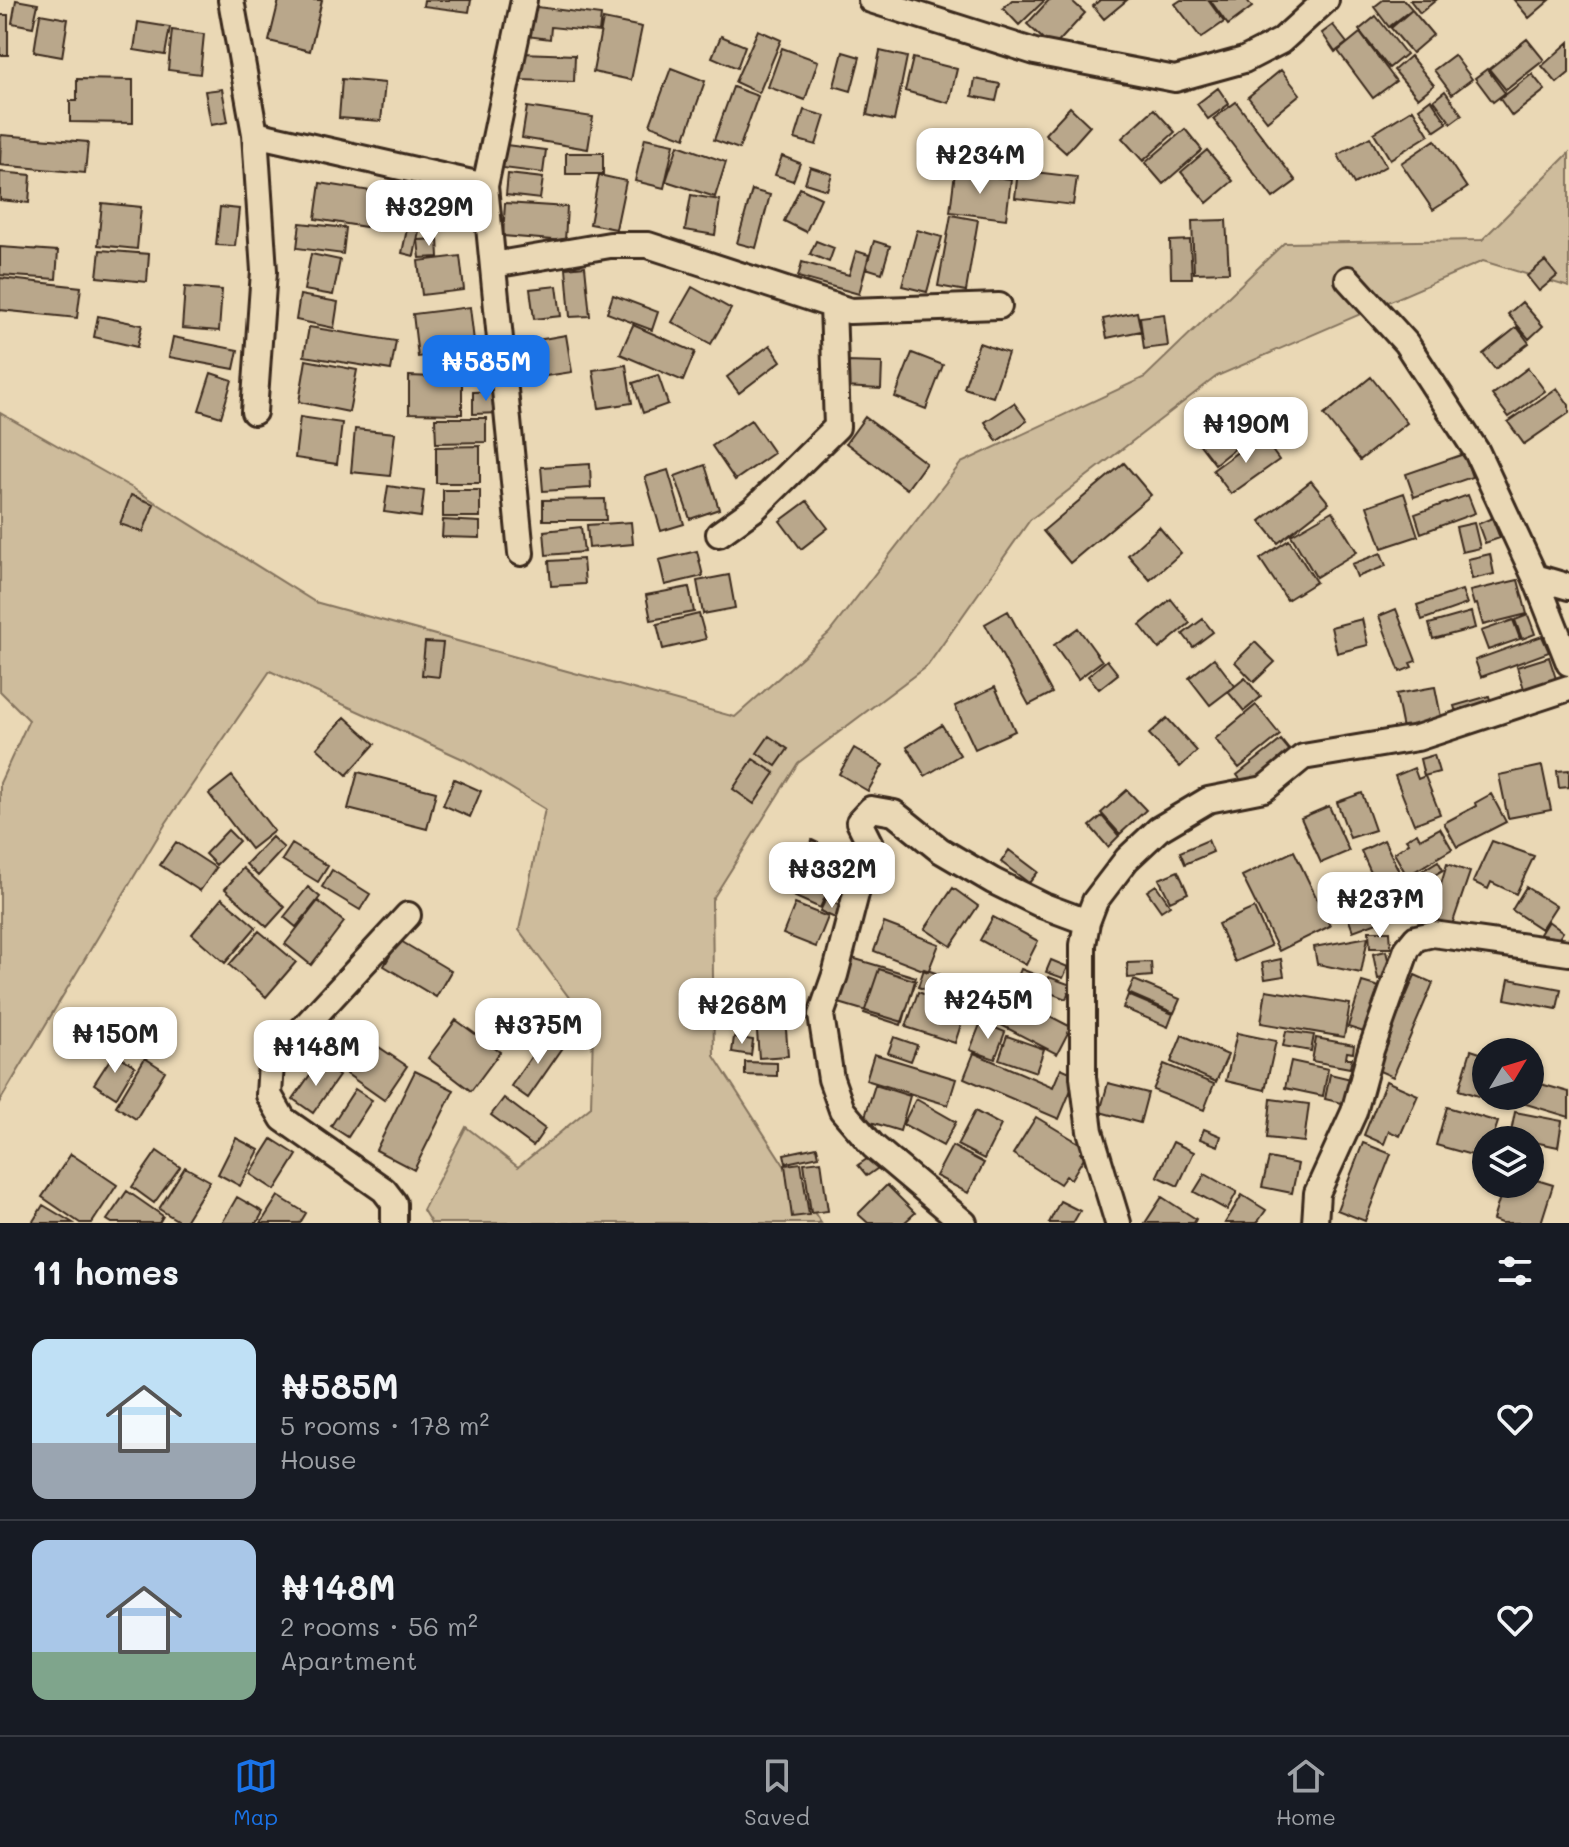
<!DOCTYPE html>
<meta charset="utf-8">
<style>
:root{--surface:#171b24;--page:#20242c;--text:#f1f3f6;--muted:#9ea1a6;--line:#363941;--accent:#1a73e8}
body{margin:0;font-family:Mali,sans-serif;background:var(--page);color:var(--text);height:100vh;display:flex;flex-direction:column;font-size:30px;white-space:nowrap}
*{box-sizing:border-box;margin:0}
p{font-size:26px;color:var(--muted)}
.icon{flex:none;width:44px;height:44px;fill:none;stroke:currentColor;stroke-width:2;stroke-linecap:round;stroke-linejoin:round}
.map{position:relative;height:1223px;overflow:hidden}
.panel{display:flex;flex-direction:column;background:var(--surface);flex:1}
.panel>*{flex:none}
.needle{width:52px;rotate:52deg}
.buttons{position:absolute;left:1472px;top:1038px;display:grid;gap:16px}
.buttons a{display:grid;place-items:center;width:72px;height:72px;border-radius:50%;background:var(--surface);box-shadow:0 2px 6px #0004;font-size:40px}
.price{position:absolute;translate:-50% -68px;padding:0 18px;border-radius:16px;background:#fff;color:#222;font-size:26px;line-height:52px;filter:drop-shadow(0 2px 4px #0008)}
.price::after{content:'';position:absolute;left:50%;top:48px;width:24px;height:18px;margin-left:-12px;background:inherit;clip-path:polygon(0 0,100% 0,50% 100%)}
.price.selected{background:var(--accent);color:#fff}
ul{padding:0;list-style:none}
li{display:flex;align-items:center;gap:24px;height:200px;padding:0 32px}
li+li{border-top:2px solid var(--line)}
li span{display:grid;place-items:center;flex:none;width:224px;height:160px;border-radius:16px;color:#555}
li>.icon{margin-inline-start:auto}
span .icon{width:96px;height:96px;fill:#fffc;stroke-width:1}
li b{font-size:34px}
h2{display:flex;justify-content:space-between;align-items:center;height:96px;padding:0 32px;font-size:34px}
.tab-bar{display:flex;justify-content:space-around;align-items:center;height:112px;border-top:2px solid var(--line);background:var(--surface);font-size:22px;color:var(--muted)}
.tab-bar a{display:grid;justify-items:center;gap:4px}
.tab-bar .selected{color:var(--accent)}
.map>svg:first-child{display:block}
.green{fill:#cebc9c;stroke:#84735d;stroke-width:2}
.building{fill:#b9a78b;stroke:#3b2a1e;stroke-width:2}
.lines{fill:none;stroke-linecap:round;stroke-linejoin:round}
.street-casing{stroke:#3b2a1e;stroke-width:30}
.street{stroke:#ead8b5;stroke-width:24}
</style>
<div class="map">
<svg width="1569" height="1223" viewBox="0 0 1569 1223">
<rect width="100%" height="100%" fill="#ead8b5"/>
<filter id="ink" filterUnits="userSpaceOnUse"><feTurbulence type="fractalNoise" baseFrequency=".0125" numOctaves="2"/><feDisplacementMap in="SourceGraphic" scale="16" xChannelSelector="R" yChannelSelector="G"/><feConvolveMatrix kernelMatrix="1 2 1 2 8 2 1 2 1" color-interpolation-filters="sRGB"/></filter>
<g filter="url(#ink)">
<!-- green -->
<path class="green" d="M1569,153V287L1483,261L1217,376L1030,520L928,665L798,763L712,900L714,1056L821,1223H431L423,1210L466,1127L518,1167L591,1107L593,1030L519,930L545,809L465,760L270,671L166,823L0,1101V783L29,720L0,691V413L134,489L315,602L735,717L829,633L961,463L1145,377L1284,243L1482,240Z"/>
<!-- building -->
<path class="building" d="M16,0L38,4L33,27L12,23Z
M279,0H322L310,51L269,41Z
M424,0H471L469,12L423,6Z
M1012,0H1045L1019,25L1003,8Z
M1049,0H1071L1085,13L1053,48L1027,24Z
M1100,0H1127L1104,19L1093,6Z
M1181,0H1208L1224,22L1201,38L1175,4Z
M1210,0H1247L1252,7L1228,25Z
M1383,0H1404L1412,9L1389,27L1374,7Z
M1410,0H1436L1420,13Z
M1514,0H1550L1529,18Z
M529,6L601,15L599,32L551,27L550,39L526,36Z
M1412,10L1433,35L1412,53L1391,28Z
M40,14L68,19L62,57L34,52Z
M0,15H8V55H0Z
M1376,16L1406,54L1389,68L1359,30Z
M603,19L642,27L631,80L593,72Z
M138,22L170,27L165,55L134,50Z
M1333,25L1347,43L1335,52L1322,33Z
M172,30L204,34L200,74L168,70Z
M758,30L781,40L759,93L735,82Z
M1360,33L1396,81L1373,98L1338,51Z
M721,36L745,46L737,68L712,57Z
M1527,39L1544,60L1506,90L1489,69Z
M1569,42V73L1557,83L1542,66Z
M782,48L818,61L805,100L768,87Z
M880,51L907,57L894,121L867,115Z
M843,52L860,57L851,91L834,86Z
M521,53L575,55L574,82L521,80Z
M1454,55L1472,79L1452,94L1434,70Z
M1410,56L1434,85L1418,98L1394,70Z
M913,58L957,69L949,103L905,91Z
M671,68L705,81L685,138L650,125Z
M1487,69L1505,93L1493,102L1475,78Z
M1281,70L1300,94L1267,121L1248,97Z
M1532,74L1545,90L1512,116L1500,99Z
M77,79L133,80V123L70,122V101H77Z
M342,79L385,83L381,121L339,118Z
M975,79L1000,84L996,101L972,96Z
M733,87L758,96L739,149L714,140Z
M1218,88L1229,104L1208,119L1197,104Z
M222,89L228,122L211,125L205,91Z
M1445,91L1462,115L1451,123L1434,100Z
M1431,99L1447,123L1435,131L1419,108Z
M1236,102L1296,181L1273,198L1213,119Z
M527,107L593,117L588,149L522,138Z
M1070,107L1090,126L1066,153L1045,134Z
M1154,109L1175,132L1143,161L1122,138Z
M1413,109L1429,135L1390,159L1374,133Z
M804,110L825,116L816,145L795,139Z
M1185,129L1202,150L1163,184L1145,163Z
M1,135L88,142L85,173L0,165Z
M1370,137L1386,166L1354,184L1338,155Z
M645,138L674,144L664,188L635,181Z
M1435,140L1467,188L1433,210L1401,163Z
M506,145L546,150L543,173L503,168Z
M678,145L726,162L715,197L666,181Z
M1207,150L1233,181L1207,203L1181,172Z
M566,153H603V174H566Z
M782,156L800,163L793,181L775,175Z
M810,167L832,174L827,190L805,183Z
M1018,170L1077,177L1073,205L1015,198Z
M0,172L31,175L29,203L0,200Z
M955,172L1011,179L1006,219L950,212Z
M508,174L543,178L540,199L506,195Z
M599,175L626,181L616,229L590,224Z
M320,183L371,191L366,227L315,219Z
M800,188L821,198L806,232L784,221Z
M752,190L770,195L756,248L737,243Z
M691,195L720,200L715,235L685,230Z
M102,203L141,207L137,249L98,245Z
M505,203L567,207L565,241L503,236Z
M220,207L239,209L235,246L216,245Z
M951,215L978,220L966,291L938,286Z
M1226,220L1229,272L1194,273L1192,221Z
M300,223L346,228L343,254L297,248Z
M407,229L419,231L414,256L402,253Z
M917,230L942,237L927,292L902,286Z
M438,239L439,257L420,258L418,240Z
M1190,240L1192,278H1171L1170,241Z
M816,241L834,248L829,262L810,254Z
M874,241L890,246L882,273L866,268Z
M0,247L58,251L56,279L0,275Z
M100,250L149,254L147,282L97,277Z
M856,251L869,255L859,294L798,277L802,262L849,275Z
M311,254L340,260L333,295L304,290Z
M460,256L464,290L422,295L418,261Z
M1545,261L1557,276L1539,291L1527,276Z
M585,266L590,316L570,317L566,268Z
M0,278L81,287L77,318L0,310Z
M557,286L561,316L534,319L530,289Z
M185,287L222,290L219,331L182,328Z
M692,287L731,309L711,344L672,322Z
M300,295L338,302L334,328L296,320Z
M613,295L658,312L652,330L607,313Z
M1522,302L1543,326L1529,339L1508,314Z
M470,307L475,350L418,357L413,314Z
M1137,312L1141,331L1107,338L1103,319Z
M1164,314L1168,346L1144,349L1140,317Z
M98,316L142,325L137,347L94,337Z
M633,325L695,352L683,381L620,354Z
M309,327L396,341L391,370L304,356Z
M1517,327L1529,343L1495,369L1483,354Z
M566,335L572,372L526,379L520,343Z
M173,337L238,350L234,369L169,357Z
M979,343L1008,353L993,397L964,388Z
M770,345L781,361L739,393L727,377Z
M912,353L943,365L926,409L895,397Z
M306,360L357,370L349,412L299,402Z
M846,362L882,363L881,389L844,387Z
M626,365L632,403L599,408L593,370Z
M1528,368L1545,391L1509,417L1492,395Z
M211,373L232,380L221,417L199,410Z
M658,375L668,404L643,413L633,383Z
M409,376L462,378V414L409,413Z
M1371,377L1407,423L1360,460L1324,415Z
M1557,388L1569,405V413L1524,444L1508,422Z
M498,391L500,413L473,414V392Z
M1014,403L1027,421L997,441L985,422Z
M1248,404L1264,425L1215,464L1198,442Z
M300,417L342,423L337,464L295,458Z
M865,417L926,463L907,489L846,443Z
M435,418H486V442L436,443Z
M751,420L774,453L735,480L712,446Z
M355,429L395,433L390,476L351,472Z
M1261,435L1279,460L1231,494L1213,470Z
M480,446V483H436V447Z
M1464,454L1472,477L1414,497L1406,474Z
M1124,463L1151,495L1070,563L1043,531Z
M590,464L591,488L543,491L541,467Z
M705,465L719,509L690,519L675,476Z
M668,470L684,524L661,531L645,477Z
M1311,481L1329,503L1278,543L1260,521Z
M388,486L424,491L421,517L384,512Z
M443,490H480V517H443Z
M1404,493L1418,536L1382,548L1367,506Z
M131,495L154,504L143,532L120,524Z
M1468,495L1475,513L1421,533L1415,514Z
M605,499L606,520H543V500Z
M807,501L828,528L801,549L780,521Z
M1332,511L1357,552L1316,577L1291,535Z
M1492,518L1500,538L1485,543L1478,524Z
M443,520L480,522V538L442,537Z
M631,522L633,544L589,548L587,525Z
M1474,523L1480,548L1462,552L1456,527Z
M581,527L584,552L546,555L544,531Z
M1159,527L1181,553L1150,580L1128,555Z
M1289,540L1316,582L1287,600L1260,559Z
M697,551L703,576L665,585L659,560Z
M1381,553L1386,566L1357,577L1352,564Z
M1490,554L1494,574L1472,579L1468,559Z
M583,559L585,584L551,586L549,561Z
M729,575L735,608L703,614L697,581Z
M1518,580L1527,614L1483,625L1477,604L1474,605L1470,591Z
M689,587L694,612L651,620L646,595Z
M1462,590L1467,604L1422,620L1417,605Z
M1171,599L1190,623L1159,649L1140,625Z
M1396,609L1416,661L1410,663L1412,667L1400,672L1379,616Z
M1008,611L1052,693L1029,705L985,624Z
M1471,612L1475,628L1433,639L1429,624Z
M699,614L706,639L663,649L657,624Z
M1528,615L1535,634L1522,639L1515,620Z
M1203,619L1213,632L1193,647L1183,634Z
M1362,619L1368,645L1337,653L1331,627Z
M1513,620L1520,639L1488,650L1481,631Z
M1078,628L1102,661L1078,679L1054,645Z
M1542,636L1549,652L1481,677L1475,660Z
M425,642L443,643L439,677L422,675Z
M1255,642L1275,662L1254,682L1235,662Z
M1549,657L1559,688L1527,698L1517,667Z
M1214,658L1235,686L1210,705L1189,678Z
M1107,660L1118,674L1099,689L1088,676Z
M1245,678L1261,697L1244,711L1228,692Z
M995,687L1015,731L975,749L955,706Z
M1435,687L1442,722L1403,729L1396,694Z
M1489,696L1493,709L1458,719L1454,706Z
M1256,705L1280,735L1239,768L1215,739Z
M345,717L375,744L347,775L317,748Z
M1167,718L1197,751L1180,767L1149,734Z
M942,725L960,755L925,776L907,747Z
M769,736L788,749L776,766L757,753Z
M1281,740L1294,756L1266,778L1263,774L1246,787L1237,775Z
M854,748L883,765L868,791L839,774Z
M1434,755L1439,772L1424,776L1420,759Z
M753,759L775,773L754,804L733,789Z
M1542,766L1551,810L1508,818L1499,775Z
M1414,768L1418,779L1425,776L1440,814L1414,824L1395,776Z
M1569,770V787L1559,788L1557,771Z
M358,772L436,792L427,829L348,809Z
M232,776L274,831L251,849L209,794Z
M454,779L481,791L470,817L443,805Z
M1127,790L1146,810L1120,834L1101,813Z
M1362,793L1375,830L1350,838L1337,802Z
M1491,794L1506,822L1457,847L1444,823L1476,806L1475,803Z
M1329,806L1349,851L1321,863L1301,818Z
M1102,816L1119,836L1108,847L1090,826Z
M1440,828L1452,849L1407,876L1394,853L1409,843L1406,839L1417,833L1420,839Z
M228,830L239,841L216,865L205,854Z
M272,837L284,848L258,876L246,864Z
M812,840L858,862L846,887L800,866Z
M1208,840L1213,852L1185,864L1180,852Z
M1384,840L1407,888L1383,899L1361,851Z
M1492,841L1534,856L1516,894L1491,882L1488,889L1473,882Z
M176,842L216,868L200,891L160,865Z
M292,844L328,866L318,882L282,860Z
M1009,850L1038,872L1029,883L1001,862Z
M1294,851L1330,926L1279,951L1242,876Z
M1438,861L1443,870L1415,887L1409,879Z
M1447,864L1470,872L1452,925L1431,918Z
M243,868L285,907L267,927L225,889Z
M792,868L830,886L820,908L782,891Z
M332,870L370,894L360,910L322,887Z
M1178,871L1188,893L1170,901L1159,879Z
M1363,877L1380,921L1353,931L1337,888Z
M1156,885L1170,905L1161,911L1147,891Z
M308,887L320,897L296,927L284,917Z
M1526,887L1556,906L1541,929L1512,910Z
M953,888L978,906L951,946L925,929Z
M222,898L256,927L225,963L192,934Z
M826,899L845,908L839,920L820,911Z
M318,901L344,922L311,965L285,944Z
M795,904L828,917L816,947L783,934Z
M1254,908L1271,946L1235,962L1218,924Z
M993,917L1038,941L1026,965L980,940Z
M1548,921L1563,932L1555,944L1540,934Z
M884,923L939,944L928,972L874,951Z
M259,931L296,962L266,997L229,965Z
M1369,931H1390L1391,948H1370Z
M1368,937L1361,973L1317,964L1314,947Z
M399,940L451,971L436,997L384,966Z
M1386,951L1392,976L1378,979L1373,954Z
M852,958L916,977L903,1022L839,1003Z
M1281,959L1284,976L1265,979L1262,963Z
M1051,960L1068,967L1063,978L1046,972Z
M1151,962L1152,976L1128,978L1127,963Z
M879,969L916,981L901,1025L864,1013Z
M924,969L971,985L965,1003L918,987Z
M1021,969L1044,978L1038,993L1015,984Z
M1415,975L1433,983L1393,1077L1375,1069Z
M1049,977L1071,985L1066,999L1045,991Z
M1509,979L1561,989L1557,1009L1505,999Z
M1134,980L1180,999L1174,1013L1128,993Z
M1362,982L1379,987L1364,1032L1348,1027Z
M992,986L1071,1027L1057,1054L978,1013Z
M783,990L788,1056L759,1058L754,992Z
M1266,990L1350,1004L1344,1037L1261,1023Z
M918,992L966,1009L955,1043L906,1027Z
M1128,995L1173,1014L1168,1027L1123,1008Z
M456,1020L500,1052L471,1091L428,1058Z
M981,1022L1005,1032L995,1059L970,1050Z
M1286,1031L1314,1035L1311,1051L1283,1046Z
M1237,1033L1276,1041L1265,1090L1226,1081Z
M547,1034L564,1046L528,1098L511,1086Z
M1182,1035L1228,1055L1216,1082L1171,1062Z
M1007,1036L1044,1049L1036,1072L999,1059Z
M734,1037L753,1040L751,1055L732,1052Z
M894,1037L917,1045L911,1061L888,1053Z
M1316,1038L1354,1045L1353,1053L1347,1052L1346,1058H1352L1350,1068L1312,1061Z
M367,1039L407,1066L384,1100L344,1072Z
M1471,1050L1486,1055V1096H1507L1504,1104L1459,1090Z
M114,1053L135,1066L116,1098L94,1084Z
M974,1053L1053,1087L1061,1068L1077,1075L1059,1119L964,1078Z
M874,1054L956,1079L948,1105L866,1080Z
M145,1058L165,1071L136,1119L116,1106Z
M1291,1061L1328,1069L1323,1096L1285,1088Z
M319,1062L339,1076L313,1113L293,1099Z
M745,1062L777,1063V1076L745,1075Z
M1164,1064L1214,1084L1204,1110L1153,1090Z
M415,1071L454,1090L414,1170L376,1150Z
M1330,1074L1351,1079L1346,1104L1325,1099Z
M1386,1081L1418,1095L1400,1136L1389,1131L1384,1144L1364,1135Z
M1530,1081L1569,1092V1117L1516,1101L1517,1096H1530Z
M1108,1083L1148,1093L1140,1123L1100,1112Z
M875,1085L910,1096L900,1131L864,1120Z
M355,1089L372,1100L348,1137L331,1126Z
M504,1098L545,1129L533,1146L491,1115Z
M916,1099L956,1122L943,1146L903,1124Z
M1271,1099L1309,1104L1304,1142L1267,1138Z
M1447,1107L1498,1122L1492,1140H1486V1159L1436,1145Z
M975,1111L1001,1125L984,1159L957,1145Z
M1515,1112L1562,1121L1558,1147L1510,1137Z
M1036,1117L1084,1146L1080,1153L1085,1156L1071,1179L1066,1176L1060,1184L1013,1154Z
M1204,1129L1221,1136L1218,1146L1200,1139Z
M236,1138L259,1150L240,1186L218,1174Z
M272,1139L297,1155L275,1190L250,1174Z
M1173,1142L1194,1152L1178,1186L1157,1176Z
M1363,1143L1391,1154L1365,1221L1337,1210Z
M952,1146L984,1163L968,1193L936,1176Z
M817,1147L819,1156L786,1163L784,1154Z
M157,1151L180,1167L154,1203L132,1187Z
M71,1154L117,1185L92,1223H80L42,1197Z
M873,1155L881,1166L867,1176L858,1165Z
M1269,1158L1298,1164L1292,1193L1262,1187Z
M821,1161L828,1211L811,1213L804,1163Z
M801,1163L809,1215L792,1217L785,1165Z
M185,1167L210,1181L184,1223H182L159,1209Z
M1205,1174L1237,1192L1227,1210L1194,1192Z
M1530,1178L1553,1185L1541,1223H1501L1493,1220L1504,1184H1530Z
M887,1185L915,1213L904,1223H868L858,1214Z
M127,1191L163,1216L159,1223H112L107,1220Z
M1242,1195L1266,1210L1257,1223H1225Z
M278,1196L306,1213L300,1223H261Z
M237,1197L263,1212L257,1223H222Z
M1162,1197L1196,1219L1194,1223H1145Z
M1060,1201L1080,1211L1073,1223H1049Z
M43,1205L73,1223H32Z"/>
<g class="lines">
<!-- street casing -->
<g class="street-casing">
<path id="street" d="M231,0L255,134L264,271L254,412
M871,0L1035,52L1175,79L1244,60L1281,41L1326,0
M255,134L485,186
M493,265L610,245H648L850,311L999,306
M1348,279L1406,343L1477,452L1535,577L1569,663
M719,534L754,509L837,427L833,305
M521,553L485,186L524,0
M1535,577L1569,587
M394,1223V1203L384,1190L283,1119L269,1095L271,1063L408,915
M964,1223L873,1146L842,1110L831,1079L821,1015L835,975L858,886L872,848L859,822L871,809L894,813L940,850L993,881L1044,906L1087,922
M1118,1223L1090,1131L1083,1077V945L1087,922L1095,901L1127,859L1159,829L1208,800L1264,789L1303,757L1417,738L1569,688
M1315,1223L1317,1193L1354,1112L1371,1050L1407,949L1416,938L1433,934L1569,953"/>
</g>
<!-- street -->
<use href="#street" class="street"/>
</g>
</g>
</svg>
<div class="buttons">
<a><svg class="needle" viewBox="-14 -14 28 28"><path d="M0-13l5 13h-10z" fill="#e53935"/><path d="M0 13l5-13h-10z" fill="#9ea1a6"/></svg></a>
<a><svg class="icon" aria-label="layers" viewBox="0 0 24 24"><path d="M12 4l9 5-9 5-9-5zM3 14l9 5 9-5"/></svg></a>
</div>
<b class="price" style="left:980px;top:196px">₦234M</b>
<b class="price" style="left:429px;top:248px">₦329M</b>
<b class="price selected" style="left:486px;top:403px">₦585M</b>
<b class="price" style="left:1246px;top:465px">₦190M</b>
<b class="price" style="left:832px;top:910px">₦332M</b>
<b class="price" style="left:1380px;top:940px">₦237M</b>
<b class="price" style="left:988px;top:1041px">₦245M</b>
<b class="price" style="left:742px;top:1046px">₦268M</b>
<b class="price" style="left:538px;top:1066px">₦375M</b>
<b class="price" style="left:115px;top:1075px">₦150M</b>
<b class="price" style="left:316px;top:1088px">₦148M</b>
</div>
<section class="panel">
<h2>11 homes<svg class="icon" aria-label="filters" viewBox="0 0 24 24"><path d="M4 7h16M4 17h16"/><circle cx="9" cy="7" r="2"/><circle cx="15" cy="17" r="2"/></svg></h2>
<ul>
<li><span style="background:linear-gradient(#bfe0f5 65%,#9aa5b1 0)"><svg class="icon" aria-label="home" viewBox="0 0 24 24"><path d="M3 11l9-7 9 7M6 9v11h12V9"/></svg></span><div><b>₦585M</b><p>5 rooms · 178 m²</p><p>House</p></div><svg class="icon" aria-label="heart" viewBox="0 0 24 24"><path d="M12 20l-8-8c-3-5 5-10 8-4 3-6 11-1 8 4z"/></svg></li>
<li><span style="background:linear-gradient(#a9c7e8 70%,#7fa58c 0)"><svg class="icon" aria-label="home" viewBox="0 0 24 24"><path d="M3 11l9-7 9 7M6 9v11h12V9"/></svg></span><div><b>₦148M</b><p>2 rooms · 56 m²</p><p>Apartment</p></div><svg class="icon" aria-label="heart" viewBox="0 0 24 24"><path d="M12 20l-8-8c-3-5 5-10 8-4 3-6 11-1 8 4z"/></svg></li>
</ul>
</section>
<nav class="tab-bar">
<a class="selected"><svg class="icon" aria-label="map" viewBox="0 0 24 24"><path d="M3 6l6-2 6 2 6-2v14l-6 2-6-2-6 2zM9 4v14M15 6v14"/></svg>Map</a>
<a><svg class="icon" aria-label="saved" viewBox="0 0 24 24"><path d="M7 4h10v16l-5-4-5 4z"/></svg>Saved</a>
<a><svg class="icon" aria-label="home" viewBox="0 0 24 24"><path d="M3 11l9-7 9 7M6 9v11h12V9"/></svg>Home</a>
</nav>
